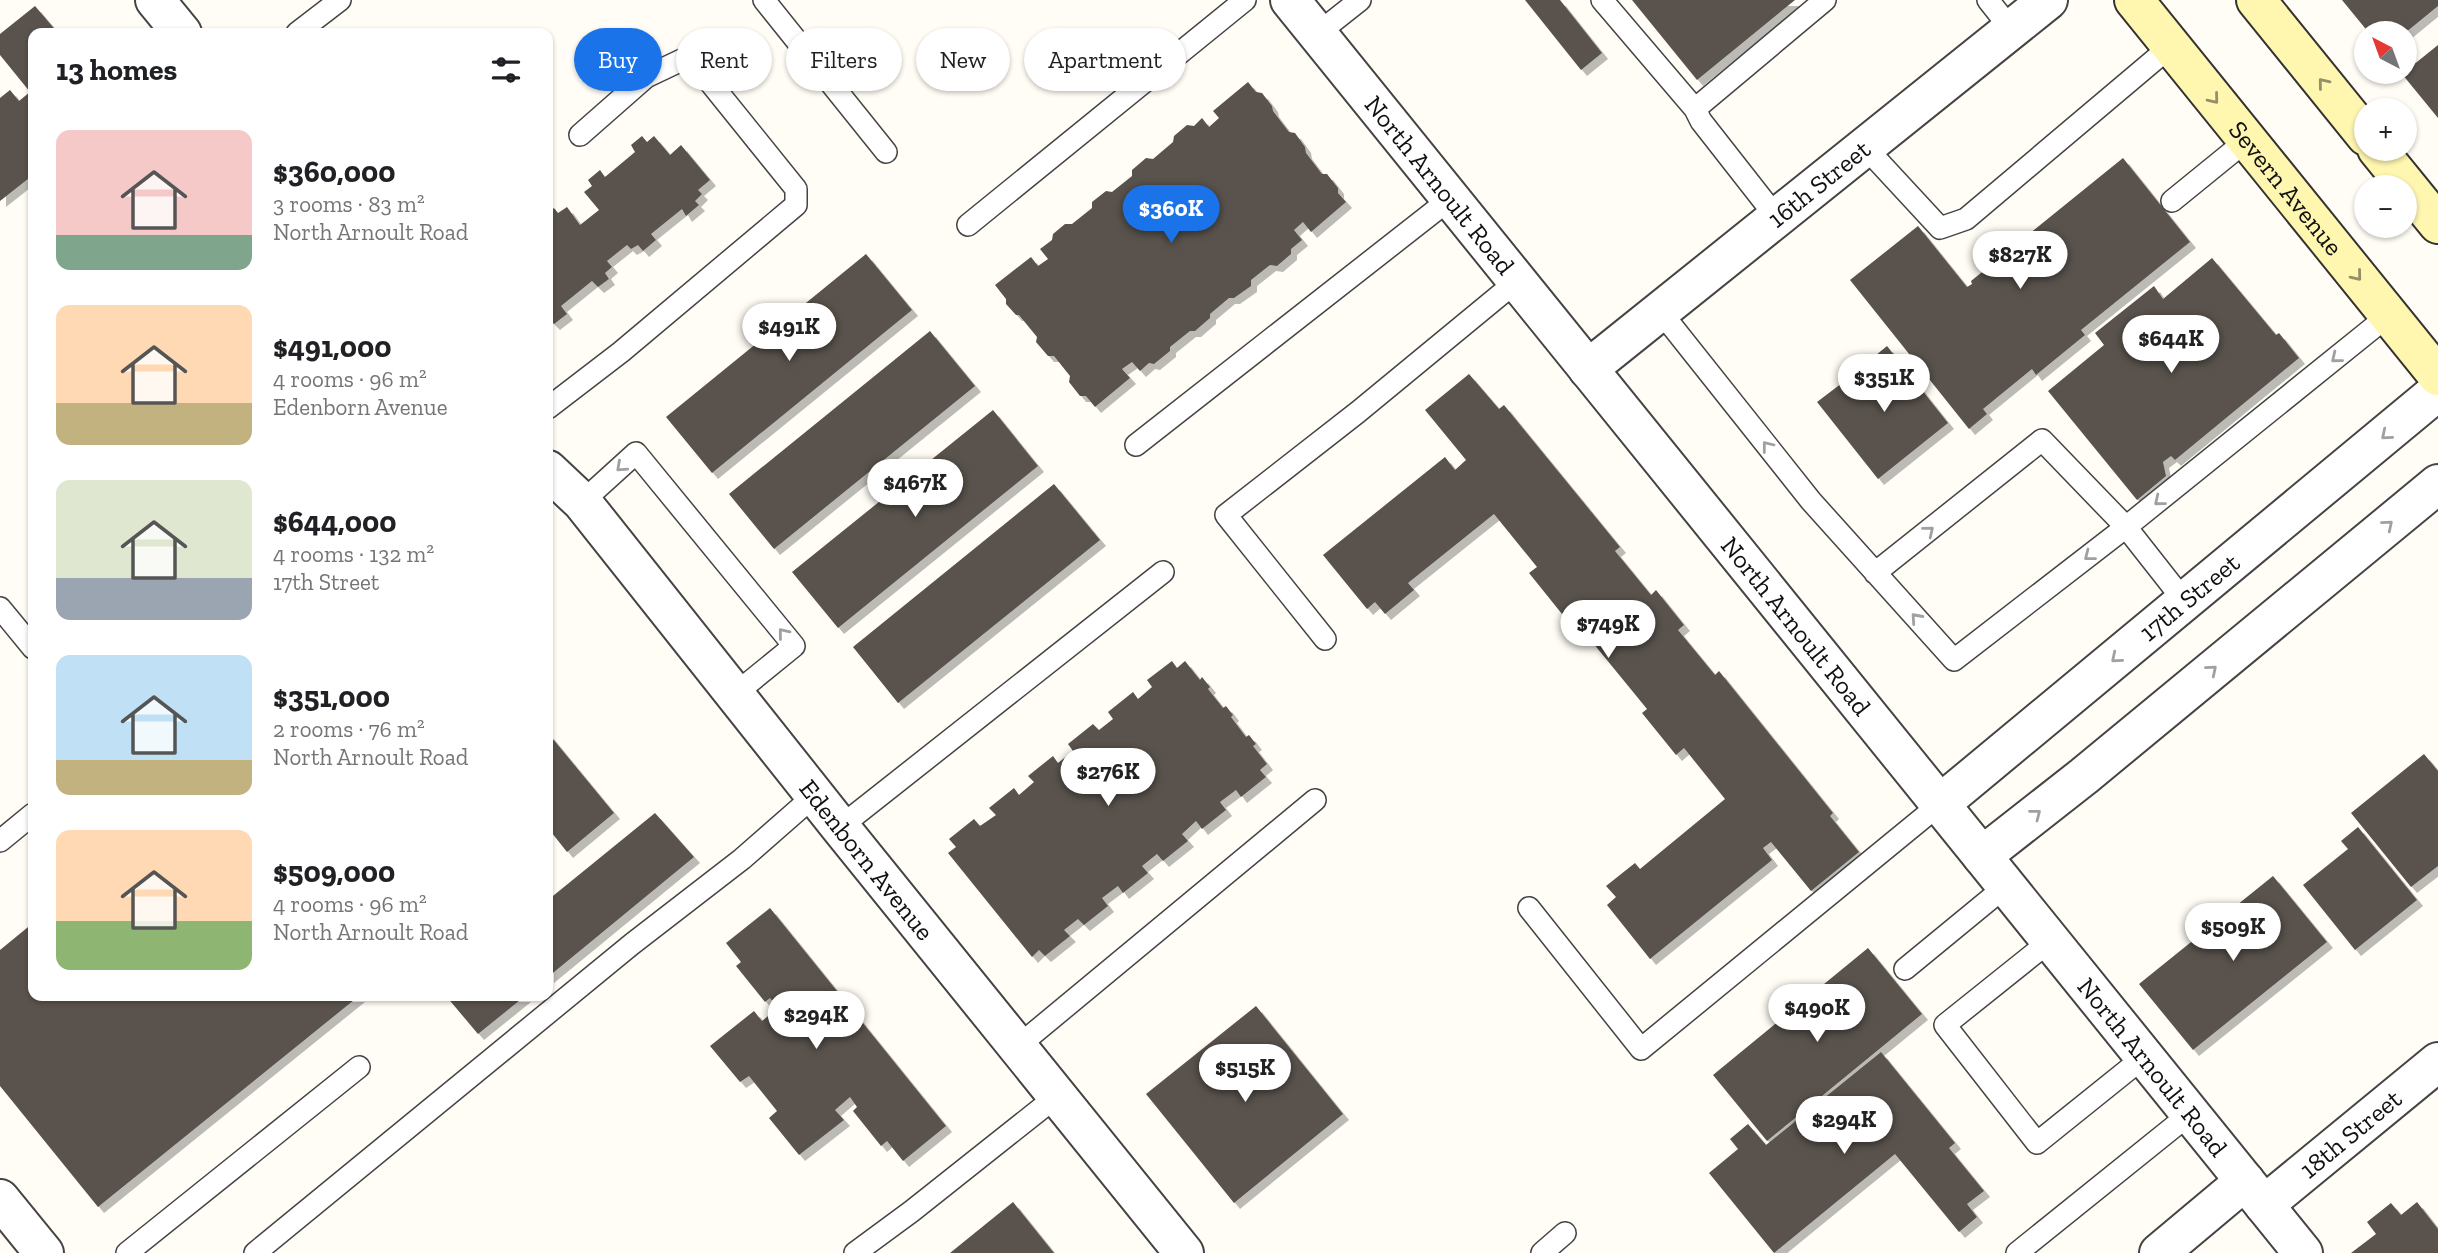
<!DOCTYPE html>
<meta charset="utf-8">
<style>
:root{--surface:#fff;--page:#f2f2f2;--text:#202124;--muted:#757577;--accent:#1a73e8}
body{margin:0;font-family:"Zilla Slab",serif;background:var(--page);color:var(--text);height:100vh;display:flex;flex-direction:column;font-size:26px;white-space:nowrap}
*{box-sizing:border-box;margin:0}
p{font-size:23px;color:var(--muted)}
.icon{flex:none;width:38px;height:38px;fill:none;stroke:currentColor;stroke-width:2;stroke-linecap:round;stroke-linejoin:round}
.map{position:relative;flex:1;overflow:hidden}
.sheet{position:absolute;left:28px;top:28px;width:525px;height:973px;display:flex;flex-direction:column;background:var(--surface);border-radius:14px;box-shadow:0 2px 5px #0004}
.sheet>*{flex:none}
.hud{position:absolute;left:574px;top:28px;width:665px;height:63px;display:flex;gap:14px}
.needle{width:46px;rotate:319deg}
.buttons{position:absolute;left:2354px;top:21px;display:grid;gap:14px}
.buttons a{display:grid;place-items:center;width:63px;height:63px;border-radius:50%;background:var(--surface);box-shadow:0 2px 5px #0004;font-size:35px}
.price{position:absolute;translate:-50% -60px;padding:0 16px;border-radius:24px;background:#fff;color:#222;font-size:23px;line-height:46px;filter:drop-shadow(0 2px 4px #0008)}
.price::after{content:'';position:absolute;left:50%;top:42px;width:21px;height:16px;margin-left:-10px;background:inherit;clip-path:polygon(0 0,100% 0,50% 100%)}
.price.active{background:var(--accent);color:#fff}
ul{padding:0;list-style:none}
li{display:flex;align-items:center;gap:21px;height:175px;padding:0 28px}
li span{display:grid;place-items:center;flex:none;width:196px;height:140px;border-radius:14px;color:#555}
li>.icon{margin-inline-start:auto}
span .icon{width:84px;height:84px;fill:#fffc;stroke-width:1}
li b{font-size:30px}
h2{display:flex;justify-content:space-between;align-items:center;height:84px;padding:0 28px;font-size:30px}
.chip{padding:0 24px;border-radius:32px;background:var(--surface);box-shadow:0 2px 5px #0004;font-size:24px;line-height:63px}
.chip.active{background:var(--accent);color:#fff}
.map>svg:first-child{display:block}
.building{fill:#5a524d;filter:url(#shadow)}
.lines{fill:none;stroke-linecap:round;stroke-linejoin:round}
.lane-casing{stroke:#444;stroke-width:24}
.street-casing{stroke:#444;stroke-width:42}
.secondary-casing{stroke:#333;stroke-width:42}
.lane{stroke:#fff;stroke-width:21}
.street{stroke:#fff;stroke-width:38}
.secondary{stroke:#fff6b0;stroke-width:38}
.oneway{stroke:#948f68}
.oneway2{stroke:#a0a0a0}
.labels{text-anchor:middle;stroke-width:7;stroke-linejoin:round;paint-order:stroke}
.street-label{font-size:26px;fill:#111;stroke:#fff}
</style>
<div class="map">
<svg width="2438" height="1253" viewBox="0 0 2438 1253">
<defs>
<filter id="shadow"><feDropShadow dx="6" dy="6" stdDeviation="0" flood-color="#0004"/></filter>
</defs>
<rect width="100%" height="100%" fill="#fffdf5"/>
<!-- building -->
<path class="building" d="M1525,0H1560L1602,53L1581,70Z
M1632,0H1795L1697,80Z
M2342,0H2438V6L2405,33H2369Z
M35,6L58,33H33V175L0,201V98L10,90L19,101L30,92L0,55V34Z
M2438,45V118L2402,74Z
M1248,82L1256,92L1262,93L1272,106L1273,111L1289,132L1295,133L1305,147L1306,153L1322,174H1327L1338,188V193L1346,202L1311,232L1303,222L1294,230L1302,240L1291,249V254L1277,266L1270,265L1251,280V286L1234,298H1229L1210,314V318L1195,331H1190L1170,347V351L1154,364L1149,363L1140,371L1132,362L1122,369L1130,378L1095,407L1086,396H1080L1069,382L1070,376L1054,356H1048L1036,342L1037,337L1019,315H1016L1006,304V299L995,285L1031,257L1038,266L1048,259L1040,249L1052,240L1053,234L1065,224H1072L1092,208V202L1106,191L1112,192L1132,176V170L1146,158L1153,159L1173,142L1174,136L1187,125L1194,126L1202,118L1209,127L1219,118L1213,111Z
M642,136L647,142L654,136L670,155L681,145L710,180L698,190L702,194L695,201L699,205L686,216L682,209L651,234L656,240L643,251L638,245L631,249L627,245L607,261L612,267L605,273L609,279L598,287L592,281L561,306L567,314L554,324L548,318V213L554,208L558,213L567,207L580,225L599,210L584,192L592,186L588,180L600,170L605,177L635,152L631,145Z
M2123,158L2190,242L2081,330L2085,335L2036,375L2032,369L1983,409L1987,414L1969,429L1850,280L1918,226L1967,287L1972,284L1971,281Z
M866,254L912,310L712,473L666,417Z
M2212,258L2276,335L2279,333L2299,358L2175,460L2171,456L2163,462L2166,476L2137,500L2048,391L2104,345L2095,333L2154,286L2163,299Z
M930,331L975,386L774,549L729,494Z
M1887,346L1948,423L1878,479L1817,402L1846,380L1862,400L1874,390L1858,370Z
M1469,374L1499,409L1504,405L1620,547L1615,551L1651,595L1656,590L1684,625L1678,630L1715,675L1719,671L1833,813L1830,816L1859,852L1811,891L1771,842L1763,848L1772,860L1650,959L1607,905L1616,897L1606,886L1635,863L1640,869L1725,799L1684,748L1676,755L1642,713L1647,709L1566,610L1562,614L1529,573L1537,567L1494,514L1408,583L1414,590L1385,614L1375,602L1367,609L1323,555L1445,457L1455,470L1466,460L1425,410Z
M993,410L1038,466L838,628L792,572Z
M1054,484L1100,540L898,703L853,647Z
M1172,661L1177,668L1185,661L1200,680L1202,677L1210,687L1208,689L1223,708L1226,706L1233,715L1231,717L1246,737L1249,735L1256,744L1253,746L1267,764L1260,770L1266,777L1241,797L1236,790L1220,802L1226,810L1202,829L1196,821L1182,834L1188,841L1163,861L1157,854L1142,866L1148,873L1123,893L1118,886L1102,898L1108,906L1084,925L1078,919L1064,930L1070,936L1045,956L1039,950L1032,957L948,853L956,847L949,839L974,819L980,826L996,815L989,808L1014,788L1019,795L1034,782L1028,776L1053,756L1058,763L1073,751L1068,744L1093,724L1099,730L1113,719L1108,712L1133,692L1138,699L1152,687L1147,680Z
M548,733L614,813L567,852L548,828Z
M2424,754L2438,771V866L2411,887L2351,813Z
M655,813L694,857L548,977V900Z
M2358,827L2417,900L2355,950L2303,885L2348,849L2341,841Z
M2273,876L2327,942L2193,1050L2139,984Z
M770,908L946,1126L903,1161L887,1141L881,1146L853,1111L857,1107L850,1097L835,1110L844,1120L799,1155L769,1118L777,1111L749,1076L740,1082L710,1046L754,1011L762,1021L778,1008L770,998L765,1002L736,966L741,962L726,943Z
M33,923V996H359L98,1207L0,1086V950Z
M1868,948L1922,1014L1767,1141L1713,1075Z
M446,996H525L478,1034Z
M1256,1006L1343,1114L1234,1203L1146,1094Z
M1881,1052L1955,1143L1949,1148L1984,1191L1967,1204L1977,1217L1959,1232L1895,1154L1774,1253L1709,1173L1738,1149L1730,1139L1748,1124L1766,1145Z
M1013,1202L1054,1253H950Z
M2417,1202L2438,1229V1253H2351L2376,1234L2367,1222L2391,1203L2401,1215Z"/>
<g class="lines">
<!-- lane casing -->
<g class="lane-casing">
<path id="lane" d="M764,0L886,152
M1602,0L1695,109
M1988,0L2011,29
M297,33L340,0
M1317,34L1360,0
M1865,147L1940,228L1966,219L2171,46
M2172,201L2247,140
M1777,218L1701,121L1695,109L1825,0
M968,225L1245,0
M1660,311L1811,501L1954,660L2126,527L2185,602
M548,408L621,352L796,205V189L692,60L686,58L646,77L580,135
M1136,445L1450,199
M582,502L636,453L794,646L735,694
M1875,573L2042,440L2126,527L2389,315
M0,608L33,648
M1325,639L1226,515L1358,412L1517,281
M840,827L1163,572
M0,841L33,814
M1529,908L1641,1049L1940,804
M2050,941L1945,1025L2037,1143L2144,1057
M1905,969L2006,886
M1017,1047L1315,800
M127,1253L359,1067
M255,1253L632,944L742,859L815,795
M855,1253L912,1211L1057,1096
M1542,1253L1565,1233
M2017,1253L2191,1113"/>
</g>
<!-- street casing -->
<g class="street-casing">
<g id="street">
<path d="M155,0L182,33"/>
<path id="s1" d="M1290,0L2303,1253"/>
<path id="s2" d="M1588,369L2048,0"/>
<path id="s3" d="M548,470L582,502L840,827L1184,1253"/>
<path id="s4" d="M1940,804L2438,391"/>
<path d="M1982,856L2084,776L2438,484"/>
<path d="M0,1199L44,1253"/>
<path id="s5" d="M2264,1205L2438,1062"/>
<path d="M2159,1253L2245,1181"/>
</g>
</g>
<!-- secondary casing -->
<g class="secondary-casing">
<g id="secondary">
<path id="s6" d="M2134,0L2438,376"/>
<path d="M2256,0L2366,136"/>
<path d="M2377,149L2438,224"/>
</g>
</g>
<!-- lane -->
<use href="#lane" class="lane"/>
<!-- street -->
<use href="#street" class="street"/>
<!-- secondary -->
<use href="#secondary" class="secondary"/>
</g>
<!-- one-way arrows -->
<defs><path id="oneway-chevron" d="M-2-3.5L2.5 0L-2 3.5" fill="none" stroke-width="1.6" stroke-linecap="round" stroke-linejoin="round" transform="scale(1.75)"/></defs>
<g class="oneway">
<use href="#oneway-chevron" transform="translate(2323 83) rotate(-129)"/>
<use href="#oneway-chevron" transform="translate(2214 99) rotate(51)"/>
<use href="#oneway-chevron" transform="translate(2357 276) rotate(51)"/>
</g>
<g class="oneway2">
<use href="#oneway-chevron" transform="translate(2336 358) rotate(141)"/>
<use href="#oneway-chevron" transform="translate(2386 435) rotate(140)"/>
<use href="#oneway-chevron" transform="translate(1767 446) rotate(-128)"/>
<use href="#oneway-chevron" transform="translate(621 467) rotate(138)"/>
<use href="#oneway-chevron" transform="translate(2159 501) rotate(141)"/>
<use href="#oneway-chevron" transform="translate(2388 525) rotate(-40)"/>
<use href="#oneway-chevron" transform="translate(1929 531) rotate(-39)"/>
<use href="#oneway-chevron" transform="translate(2089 556) rotate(142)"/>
<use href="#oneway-chevron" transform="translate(1916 618) rotate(-132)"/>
<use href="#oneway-chevron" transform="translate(783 633) rotate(-129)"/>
<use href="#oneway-chevron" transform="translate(2116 658) rotate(140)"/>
<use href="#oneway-chevron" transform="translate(2212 670) rotate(-40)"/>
<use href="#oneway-chevron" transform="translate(2036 814) rotate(-38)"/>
</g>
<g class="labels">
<!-- street labels -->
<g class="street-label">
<text dy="9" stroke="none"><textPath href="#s2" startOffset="296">16th Street</textPath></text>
<text dy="9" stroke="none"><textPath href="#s1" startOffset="238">North Arnoult Road</textPath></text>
<text dy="9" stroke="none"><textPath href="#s6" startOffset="242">Severn Avenue</textPath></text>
<text dy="9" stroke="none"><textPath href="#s4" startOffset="324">17th Street</textPath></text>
<text dy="9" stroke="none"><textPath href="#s1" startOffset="805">North Arnoult Road</textPath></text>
<text dy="9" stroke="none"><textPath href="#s3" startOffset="504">Edenborn Avenue</textPath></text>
<text dy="9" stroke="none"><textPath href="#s1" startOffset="1372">North Arnoult Road</textPath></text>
<text dy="9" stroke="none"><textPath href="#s5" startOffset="112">18th Street</textPath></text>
</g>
</g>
</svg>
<div class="buttons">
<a><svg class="needle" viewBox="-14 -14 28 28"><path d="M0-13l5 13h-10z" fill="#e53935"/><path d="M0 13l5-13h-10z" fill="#757577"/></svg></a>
<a>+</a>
<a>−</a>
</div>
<b class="price active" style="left:1171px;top:245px">$360K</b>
<b class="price" style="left:2020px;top:291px">$827K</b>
<b class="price" style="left:789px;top:363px">$491K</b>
<b class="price" style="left:2171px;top:375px">$644K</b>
<b class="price" style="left:1884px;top:414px">$351K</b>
<b class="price" style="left:915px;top:519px">$467K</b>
<b class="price" style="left:1608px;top:660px">$749K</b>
<b class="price" style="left:1108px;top:808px">$276K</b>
<b class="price" style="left:2233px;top:963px">$509K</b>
<b class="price" style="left:1817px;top:1044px">$490K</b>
<b class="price" style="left:816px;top:1051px">$294K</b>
<b class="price" style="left:1245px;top:1104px">$515K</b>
<b class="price" style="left:1844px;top:1156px">$294K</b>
<div class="hud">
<a class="chip active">Buy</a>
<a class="chip">Rent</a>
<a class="chip">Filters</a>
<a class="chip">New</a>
<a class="chip">Apartment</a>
</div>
<section class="sheet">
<h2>13 homes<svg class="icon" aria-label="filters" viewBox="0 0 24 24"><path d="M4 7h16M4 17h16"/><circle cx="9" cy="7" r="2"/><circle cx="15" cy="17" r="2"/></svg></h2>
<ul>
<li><span style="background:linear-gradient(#f6c9c9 75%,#7fa58c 0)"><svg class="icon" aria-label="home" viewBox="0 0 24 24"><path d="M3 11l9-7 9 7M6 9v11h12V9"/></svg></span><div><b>$360,000</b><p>3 rooms · 83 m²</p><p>North Arnoult Road</p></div></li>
<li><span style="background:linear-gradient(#ffd9b3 70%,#c2b280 0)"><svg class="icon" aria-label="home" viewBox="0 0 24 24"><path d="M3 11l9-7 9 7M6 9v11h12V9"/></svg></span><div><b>$491,000</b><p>4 rooms · 96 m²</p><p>Edenborn Avenue</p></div></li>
<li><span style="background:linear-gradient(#dfe7d0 70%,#9aa5b1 0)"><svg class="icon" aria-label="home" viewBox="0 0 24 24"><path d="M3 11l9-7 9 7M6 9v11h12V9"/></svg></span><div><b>$644,000</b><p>4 rooms · 132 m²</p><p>17th Street</p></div></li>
<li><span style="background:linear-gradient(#bfe0f5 75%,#c2b280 0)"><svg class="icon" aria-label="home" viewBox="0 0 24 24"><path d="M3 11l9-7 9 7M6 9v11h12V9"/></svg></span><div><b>$351,000</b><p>2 rooms · 76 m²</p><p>North Arnoult Road</p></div></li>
<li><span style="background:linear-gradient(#ffd9b3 65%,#8fb573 0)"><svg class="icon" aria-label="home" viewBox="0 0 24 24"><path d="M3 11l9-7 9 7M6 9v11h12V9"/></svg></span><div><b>$509,000</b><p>4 rooms · 96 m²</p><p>North Arnoult Road</p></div></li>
</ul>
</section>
</div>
